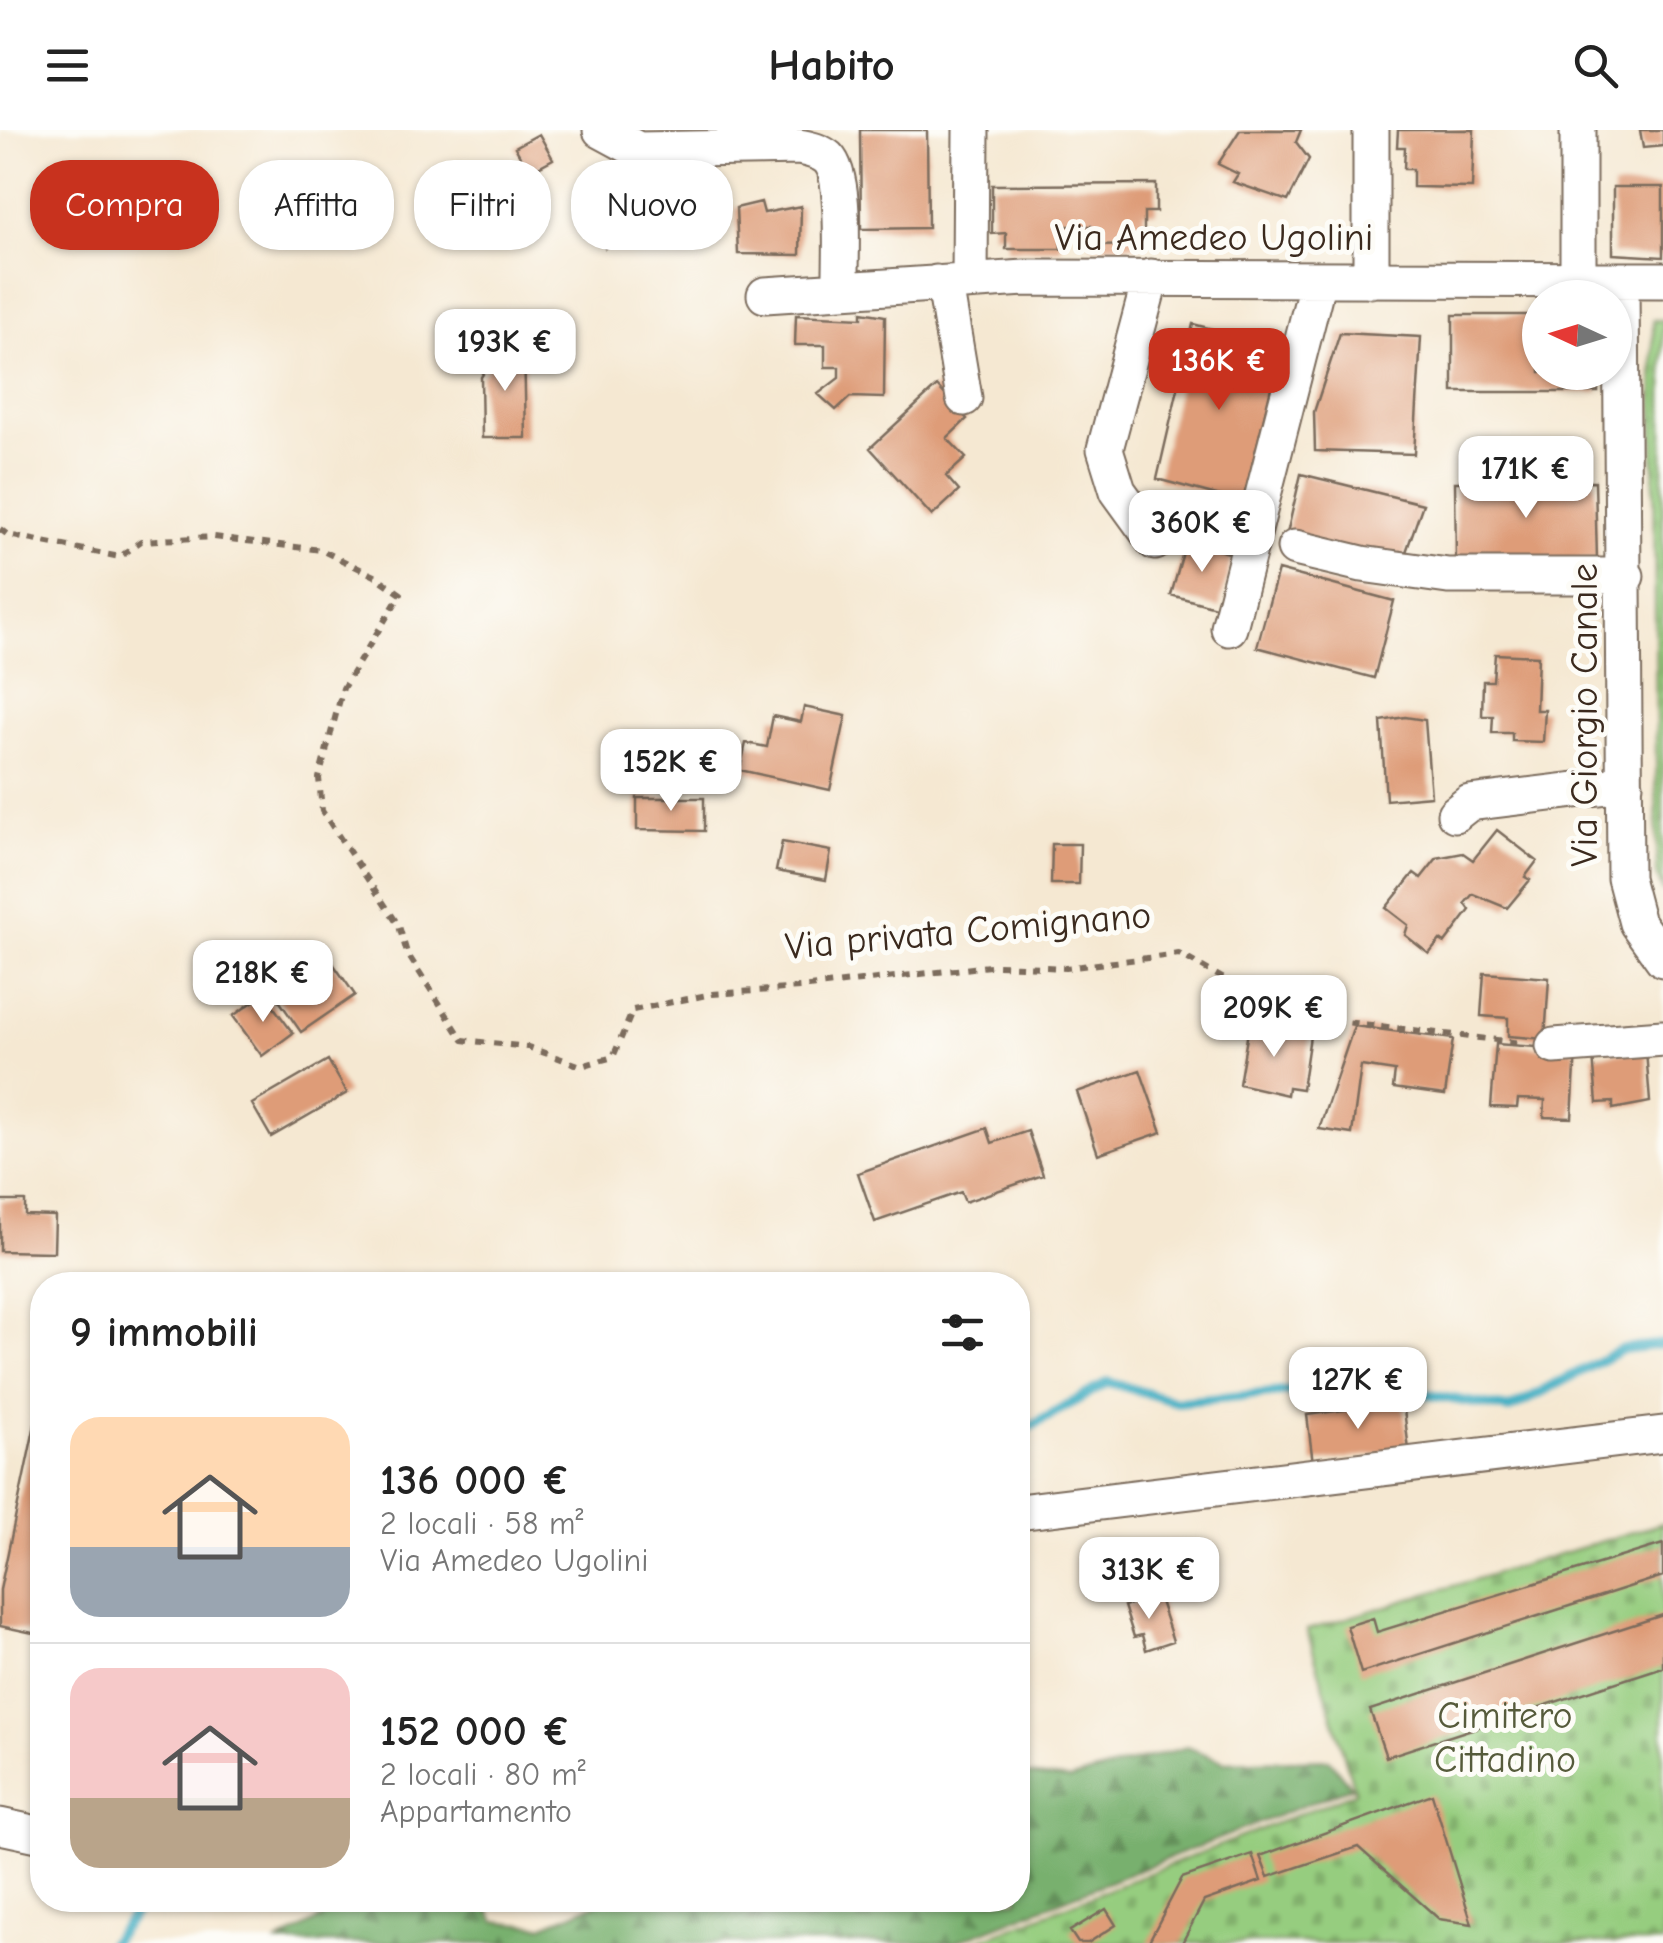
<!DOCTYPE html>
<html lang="it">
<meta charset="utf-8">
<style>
:root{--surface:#fff;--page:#f2f2f2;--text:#222;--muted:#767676;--line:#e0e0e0;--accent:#c8321e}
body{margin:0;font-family:"Comic Neue",sans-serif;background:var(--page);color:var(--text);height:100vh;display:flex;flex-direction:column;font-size:38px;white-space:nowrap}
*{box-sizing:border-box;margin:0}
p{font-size:32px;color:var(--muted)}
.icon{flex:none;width:55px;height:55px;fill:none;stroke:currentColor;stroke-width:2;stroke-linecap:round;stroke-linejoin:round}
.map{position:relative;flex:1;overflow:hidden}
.panel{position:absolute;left:30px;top:1142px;width:1000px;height:640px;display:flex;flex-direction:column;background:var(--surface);border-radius:40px;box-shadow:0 2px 8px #0004}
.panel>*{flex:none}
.banner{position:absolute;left:30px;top:30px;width:1000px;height:90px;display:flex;gap:20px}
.needle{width:65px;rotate:274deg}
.buttons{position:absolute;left:1522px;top:150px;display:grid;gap:20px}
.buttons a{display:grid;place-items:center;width:110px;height:110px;border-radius:50%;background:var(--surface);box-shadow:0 2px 8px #0004;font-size:50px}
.price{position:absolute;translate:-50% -85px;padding:0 22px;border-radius:20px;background:#fff;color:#222;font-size:32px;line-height:65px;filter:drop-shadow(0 2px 5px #0008)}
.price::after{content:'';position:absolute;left:50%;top:60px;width:30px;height:22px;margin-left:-15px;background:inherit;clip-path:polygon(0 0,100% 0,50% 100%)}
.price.selected{background:var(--accent);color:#fff}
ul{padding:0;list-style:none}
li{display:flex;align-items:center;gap:30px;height:250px;padding:0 40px}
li+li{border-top:2px solid var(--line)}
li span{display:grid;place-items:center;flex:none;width:280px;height:200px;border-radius:30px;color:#555}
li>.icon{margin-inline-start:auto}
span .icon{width:120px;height:120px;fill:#fffc;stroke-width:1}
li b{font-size:42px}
h2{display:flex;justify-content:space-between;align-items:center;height:120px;padding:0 40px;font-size:42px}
.chip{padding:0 35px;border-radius:40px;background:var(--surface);box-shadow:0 2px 8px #0004;font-size:35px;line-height:90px}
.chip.selected{background:var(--accent);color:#fff}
header{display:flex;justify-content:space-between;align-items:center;height:130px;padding:0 40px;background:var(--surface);font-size:45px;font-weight:700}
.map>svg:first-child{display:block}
.forest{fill:url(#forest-firs);stroke:#5a6d46;stroke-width:2.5}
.cemetery{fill:url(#cemetery-stones);stroke:#687c4e;stroke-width:2.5}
.park{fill:url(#park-tufts);stroke:#687c4e;stroke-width:2.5}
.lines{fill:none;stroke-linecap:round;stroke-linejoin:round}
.stream{stroke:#43aec2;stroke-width:10}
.building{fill:#de9c78}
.minor-casing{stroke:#7c6c5d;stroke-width:39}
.path{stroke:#7c6c5d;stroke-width:6;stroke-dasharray:8 8;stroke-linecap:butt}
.minor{stroke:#fff;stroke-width:35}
.labels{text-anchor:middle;stroke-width:10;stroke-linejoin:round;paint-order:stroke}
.street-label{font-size:38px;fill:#3b2a1e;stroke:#fdfcf7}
.park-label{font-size:38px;fill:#565b3b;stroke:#fdfcf7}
</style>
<header><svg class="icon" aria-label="menu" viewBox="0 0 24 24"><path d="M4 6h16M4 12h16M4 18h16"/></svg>Habito<svg class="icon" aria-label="search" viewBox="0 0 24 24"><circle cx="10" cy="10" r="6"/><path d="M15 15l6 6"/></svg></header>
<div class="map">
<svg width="1663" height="1813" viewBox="0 0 1663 1813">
<defs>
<pattern id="forest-firs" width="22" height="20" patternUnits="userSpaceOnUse" patternTransform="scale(2.5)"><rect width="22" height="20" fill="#78b06e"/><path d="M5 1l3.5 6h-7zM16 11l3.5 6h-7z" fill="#648f5a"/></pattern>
<pattern id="cemetery-stones" width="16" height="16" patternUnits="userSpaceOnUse" patternTransform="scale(2.5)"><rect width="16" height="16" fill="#96cd7f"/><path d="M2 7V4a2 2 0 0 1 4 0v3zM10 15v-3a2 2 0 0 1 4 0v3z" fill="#82b06d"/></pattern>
<pattern id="park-tufts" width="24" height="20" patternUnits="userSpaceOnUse" patternTransform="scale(2.5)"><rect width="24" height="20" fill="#96cd7f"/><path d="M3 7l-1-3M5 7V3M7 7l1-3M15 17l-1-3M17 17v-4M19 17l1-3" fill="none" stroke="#82b06d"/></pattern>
</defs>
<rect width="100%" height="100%" fill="#fdfcf7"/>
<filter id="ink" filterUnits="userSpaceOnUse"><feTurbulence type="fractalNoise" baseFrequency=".01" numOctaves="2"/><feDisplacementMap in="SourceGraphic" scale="20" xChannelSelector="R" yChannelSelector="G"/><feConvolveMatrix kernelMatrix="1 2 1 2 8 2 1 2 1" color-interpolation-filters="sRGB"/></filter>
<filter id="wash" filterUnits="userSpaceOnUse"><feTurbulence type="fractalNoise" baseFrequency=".0048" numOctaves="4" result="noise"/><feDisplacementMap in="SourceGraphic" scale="40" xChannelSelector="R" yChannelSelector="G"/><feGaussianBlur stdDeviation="2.25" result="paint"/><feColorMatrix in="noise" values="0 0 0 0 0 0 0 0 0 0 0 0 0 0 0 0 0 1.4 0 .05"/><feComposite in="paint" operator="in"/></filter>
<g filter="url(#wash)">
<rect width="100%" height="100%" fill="#f5e8d2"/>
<!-- forest -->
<path class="forest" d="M1187,1617L1225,1632L1329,1629L1351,1657L953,1813H278L354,1770H484L495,1791L542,1796L605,1770H1018V1644L1069,1650Z"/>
<!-- cemetery -->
<path class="cemetery" d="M1663,1393V1813H972L1355,1662L1307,1500Z"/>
<!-- park -->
<path class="park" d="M1653,190H1663V763L1657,744Z"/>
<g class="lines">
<!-- stream -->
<path class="stream" d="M1018,1304L1108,1252L1177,1272L1367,1254L1509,1279L1623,1219L1663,1214
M110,1813L145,1770"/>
</g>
<g id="blocks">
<!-- building -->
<path class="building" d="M860,0H927L928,98L861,99Z
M1240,0H1301L1296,12L1309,29L1288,71L1233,52L1238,44L1218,34Z
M1398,0H1474L1472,58L1413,57V39H1404L1405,17H1397Z
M1640,0H1663V16L1643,18Z
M539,4L553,29L529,42L515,17Z
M1156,54V82H1144V115L1091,116V96H1060L1061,119H1006V103L992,104V55Z
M1613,57H1663V127L1613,124Z
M619,72L636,91L605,118L589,98Z
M761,72L764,83L801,76L800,125L738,124L736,78Z
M862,182L885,186L884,268L850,267L836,280L818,264L839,248V237H825V215H795L796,185L862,188Z
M1453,185H1540V242H1598V262H1453Z
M1193,194L1281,217L1243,372L1157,349Z
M1340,203L1421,207L1414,324L1315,321L1314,282Z
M507,207L524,216L526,308H482L481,247Z
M937,256L967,289L947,308L966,328L946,346L959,361L932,386L870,318Z
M1301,344L1423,374L1400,439L1285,412Z
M1595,351L1597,430L1456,431L1455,352Z
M1186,412L1233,424L1219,478L1171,465Z
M1278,440L1394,471L1374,548L1257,517Z
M1495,524L1538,526L1536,580H1545L1543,612L1512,611V603H1492L1493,586H1482L1483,551H1493Z
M804,577L846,586L830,660L740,640L746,613L767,617L773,586L801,592Z
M1405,587L1425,590L1431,666L1386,670L1381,591Z
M637,668H704V701L637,700Z
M1497,700L1537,731L1525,747L1530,750L1507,778L1473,764L1465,773L1470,780L1445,813L1440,810L1429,824L1405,805L1408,795L1386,778L1414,743L1421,748L1437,728L1463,723L1473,730Z
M782,712L831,721L826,750L776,741Z
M1052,714H1080L1079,754H1051Z
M327,825L355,865L301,902L271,859Z
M1484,843L1549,848L1545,909L1508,906V888L1481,886Z
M264,864L293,903L262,926L233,886Z
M1249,896L1310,906L1302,959L1288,957L1287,965L1239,954Z
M1354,896L1453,909L1445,965L1393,958L1395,941L1361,936L1352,1004L1319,999Z
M1496,914L1576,920L1572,988L1544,987L1545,970L1518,969L1517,978L1491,977Z
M1646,921L1650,972L1613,979V972L1597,973L1593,925Z
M328,930L347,963L271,1007L252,974Z
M1140,940L1162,1002L1098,1024L1077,962Z
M987,998L992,1013L1028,1001L1043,1045L965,1072L961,1062L875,1092L858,1043Z
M0,1071H25V1085L55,1086L54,1122L0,1121Z
M42,1261V1505L0,1496V1460Z
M1403,1272L1409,1320L1313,1333L1307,1285Z
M1663,1414V1446L1361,1543L1347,1496L1373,1488L1377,1502Z
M1158,1465L1173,1511L1146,1520L1142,1505L1134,1507L1124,1476Z
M1663,1485V1537L1386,1627L1370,1580Z
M1432,1664L1472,1794L1439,1789L1358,1717L1268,1747L1260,1726Z
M1252,1724L1261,1751L1204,1771L1182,1813H1148L1182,1748Z
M1106,1779L1116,1795L1088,1813H1078L1070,1801Z"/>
</g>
</g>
<g filter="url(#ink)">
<use href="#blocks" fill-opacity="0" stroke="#7c6c5d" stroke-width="2.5"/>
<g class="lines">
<!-- minor casing -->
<g class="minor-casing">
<path id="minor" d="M601,0L638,20L799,17C808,19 820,21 828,28C847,47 840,131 841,159
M1371,0V150
M1578,0V151
M1151,147L1105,319L1118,361L1155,412
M1621,150L1625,748L1637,793L1663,829
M970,151L971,0
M936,153L947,167L964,268
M765,165L1025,148L1663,150
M1295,418L1362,434L1448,446H1626
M1229,498L1318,150
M1455,684L1469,673L1625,654
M1554,916L1663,908
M1018,1382L1663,1304
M0,1696L42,1705"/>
</g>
<!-- path -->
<path class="path" d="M0,399L8,405L120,427L141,411L214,407L321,420L377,447L401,464L343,558L319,648L322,681L399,796L407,823L463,910L528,917L581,936L613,927L633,880L712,864L800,858L998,835L1066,838L1179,824L1280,880L1329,890L1521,913"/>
<!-- minor -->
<use href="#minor" class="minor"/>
</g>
</g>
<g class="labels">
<!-- street labels -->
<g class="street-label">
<text x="1214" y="120">Via Amedeo Ugolini</text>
<text transform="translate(1584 585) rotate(-90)" y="13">Via Giorgio Canale</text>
<text transform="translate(968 800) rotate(-5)" y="13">Via privata Comignano</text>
</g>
<!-- park labels -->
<g class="park-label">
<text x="1505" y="1598">Cimitero<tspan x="1505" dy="44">Cittadino</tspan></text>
</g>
</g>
</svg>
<div class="buttons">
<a><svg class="needle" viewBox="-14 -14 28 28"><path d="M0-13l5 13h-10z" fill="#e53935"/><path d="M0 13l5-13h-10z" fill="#767676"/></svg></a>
</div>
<b class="price" style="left:505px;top:264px">193K €</b>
<b class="price selected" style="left:1219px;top:283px">136K €</b>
<b class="price" style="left:1526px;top:391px">171K €</b>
<b class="price" style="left:1202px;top:445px">360K €</b>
<b class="price" style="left:671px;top:684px">152K €</b>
<b class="price" style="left:263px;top:895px">218K €</b>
<b class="price" style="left:1274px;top:930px">209K €</b>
<b class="price" style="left:1358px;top:1302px">127K €</b>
<b class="price" style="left:1149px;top:1492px">313K €</b>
<div class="banner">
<a class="chip selected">Compra</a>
<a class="chip">Affitta</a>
<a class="chip">Filtri</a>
<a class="chip">Nuovo</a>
</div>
<section class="panel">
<h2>9 immobili<svg class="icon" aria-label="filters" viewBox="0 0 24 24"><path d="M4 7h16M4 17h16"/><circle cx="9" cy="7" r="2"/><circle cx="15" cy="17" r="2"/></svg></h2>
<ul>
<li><span style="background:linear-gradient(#ffd9b3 65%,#9aa5b1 0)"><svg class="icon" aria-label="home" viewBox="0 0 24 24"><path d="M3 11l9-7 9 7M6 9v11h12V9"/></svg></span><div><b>136 000 €</b><p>2 locali · 58 m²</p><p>Via Amedeo Ugolini</p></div></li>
<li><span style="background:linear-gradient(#f6c9c9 65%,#b9a48a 0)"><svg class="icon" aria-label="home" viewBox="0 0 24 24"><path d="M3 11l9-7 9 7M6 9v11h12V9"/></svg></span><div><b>152 000 €</b><p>2 locali · 80 m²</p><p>Appartamento</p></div></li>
</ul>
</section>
</div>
